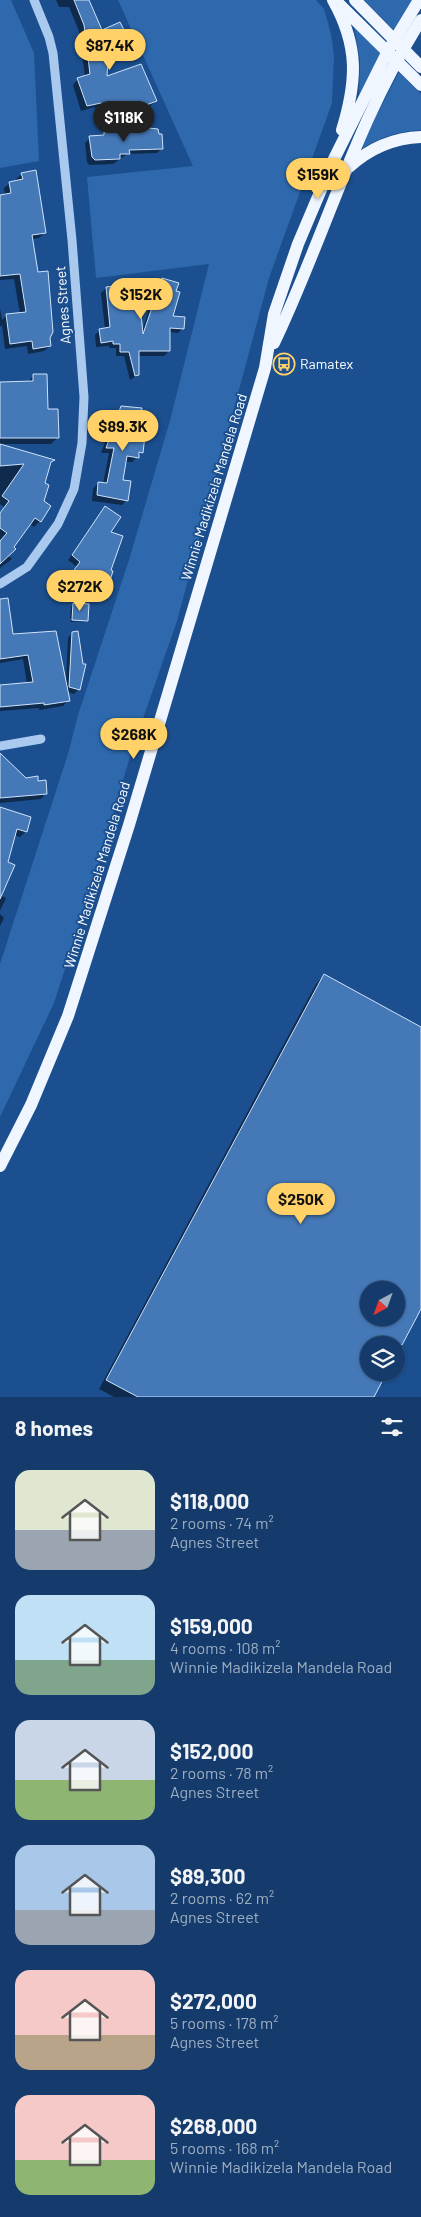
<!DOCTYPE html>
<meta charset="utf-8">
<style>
:root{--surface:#143b6b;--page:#214673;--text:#f1f3f6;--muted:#9dadc1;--line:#33557e;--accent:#ffd166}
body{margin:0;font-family:Barlow,sans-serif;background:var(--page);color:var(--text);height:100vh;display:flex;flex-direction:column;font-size:19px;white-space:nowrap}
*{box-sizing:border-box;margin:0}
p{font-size:16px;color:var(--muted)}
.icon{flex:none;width:28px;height:28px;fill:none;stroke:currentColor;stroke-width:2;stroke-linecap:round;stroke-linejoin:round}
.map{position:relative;height:1397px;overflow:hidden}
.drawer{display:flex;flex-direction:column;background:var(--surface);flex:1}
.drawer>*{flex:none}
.needle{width:32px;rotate:221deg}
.fabs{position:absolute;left:360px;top:1281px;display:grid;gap:10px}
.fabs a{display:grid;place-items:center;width:45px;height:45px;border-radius:50%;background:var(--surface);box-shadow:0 1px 4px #0004,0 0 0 1px var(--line);font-size:25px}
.price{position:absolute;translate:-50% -42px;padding:0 11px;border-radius:18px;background:var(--accent);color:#111;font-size:16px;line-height:32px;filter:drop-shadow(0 1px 2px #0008)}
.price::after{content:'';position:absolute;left:50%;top:30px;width:15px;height:11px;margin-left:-8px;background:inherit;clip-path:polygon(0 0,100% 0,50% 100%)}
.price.selected{background:#222;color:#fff}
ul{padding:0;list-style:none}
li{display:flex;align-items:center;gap:15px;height:125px;padding:0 15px}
li span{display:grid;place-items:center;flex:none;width:140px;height:100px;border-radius:15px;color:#555}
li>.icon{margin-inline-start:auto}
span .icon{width:60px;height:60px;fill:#fffc;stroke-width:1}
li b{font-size:21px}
h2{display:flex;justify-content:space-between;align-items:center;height:60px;padding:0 15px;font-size:21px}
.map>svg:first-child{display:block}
.green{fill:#2e69ad}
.shadow{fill:#0007;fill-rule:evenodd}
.building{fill:#4478b7;stroke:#cfe3fa;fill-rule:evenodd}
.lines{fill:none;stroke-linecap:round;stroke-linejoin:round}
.minor{stroke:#a9c9ee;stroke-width:9}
.major{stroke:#f0f6ff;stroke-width:12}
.labels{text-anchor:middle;stroke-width:4;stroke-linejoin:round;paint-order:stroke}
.street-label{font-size:14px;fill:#fff;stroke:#1b4f8f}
.poi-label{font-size:14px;fill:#fff;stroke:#1b4f8f;text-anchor:start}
</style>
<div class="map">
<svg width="421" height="1397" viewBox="0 0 421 1397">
<rect width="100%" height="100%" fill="#1b4f8f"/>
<!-- green -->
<path class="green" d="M0,0H11L34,53L39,161L0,168Z
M118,0H316L324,9L331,34L334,56L332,103L269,278L177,621L132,750L87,901L54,1003L0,1117V964L68,754L78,715L129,560L171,417L209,264L96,278L87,177L193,166Z
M364,0H412L394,30Z
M354,26L382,52L359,95L360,60Z
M399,72L421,94V130C397,131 378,138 358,151Z"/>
<!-- shadow -->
<path class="shadow" d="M56,0H87L101,32L124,34L119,39L107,45L106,78L156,101L150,106L97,126L95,107L81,111L73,85L78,79L85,77L79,31L69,7H59Z
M104,134L162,148L157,153L127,154L113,164L89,165L87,162L85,143L90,138L101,137Z
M22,174L44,233L39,238L32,239L50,346L44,351L28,354L27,346L5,349L2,325L0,327V308L2,320L7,315L20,314L14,279L0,280V197L5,196L4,188L10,183L17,181L16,179Z
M162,279L171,317L183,328L178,333L169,332V351L164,356H138V375L130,380L124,356H116V348H109V346L96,347L95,335L100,330L105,329L101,293L106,288L142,331L157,284Z
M34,375L57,438L51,444H0V384L28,382Z
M121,407L142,452L132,462H125L122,481L127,500L122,505L92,501L93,489L98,483L103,484L109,453H101L116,413Z
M0,445L50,460L43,484L40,521L34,527L30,524L8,555L12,559L0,568V513L4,507L0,504Z
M105,508L109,532V571L105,592L101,596L71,575L77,567L68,560Z
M73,605L87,619H70L71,607Z
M0,618L12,636L66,682L68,638L72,633L79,689L74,694L67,692L68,700L63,706L39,710V708L0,711V689L27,684L23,659L0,663Z
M70,621L86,622H70Z
M0,765L25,779L37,782L46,793L41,799L0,803Z
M0,809L26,831L20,837L14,835L0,895L6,898L0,911Z
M0,914L4,918L0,926Z
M324,976L421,1028V1307L396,1353V1345H369V1372L372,1397H114L99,1389L316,984ZM369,1290H396V1318H369Z"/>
<!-- building -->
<path class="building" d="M74,0H89L102,30L120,22L126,34L109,42L107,76L141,64L157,101L103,121L101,103L87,106L77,78L90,74L84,25Z
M148,128L158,129L159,134H162L163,149L129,150L130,154H120V159L95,160L92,157L89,136L104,135V132Z
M36,170L46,233L32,235L38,272L48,271L53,332L50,338L51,346L33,349L32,341L10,344L6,314L26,312L20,274L0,276V195L11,193L9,182L23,179L21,173Z
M162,278L179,283L176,291L180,292L173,316L185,317L184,329L170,328V351H139V375L135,376L129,352H120V344H113V341L101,343L99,329L110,327L106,287L138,283L143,334Z
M33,374H47L48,409H58L59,438H0V382L33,381Z
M121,406L142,408L140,425L146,426L143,453L139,452V458L127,456L123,480L131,481L128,501L97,495L98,482L107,483L114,448H106Z
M0,444L55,460L51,462L45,483L49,485L44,501L51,506L41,522L35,518L14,547L16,549L0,564V541L7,533L0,528V513L9,501L2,496L24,464L0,466Z
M105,506L121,517L111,532L123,536L111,570L113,571L106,593L74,570L80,562L72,555Z
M8,598L13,634L56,631L70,701L44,705V703L0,707V685L33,682L28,655L0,659V599Z
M73,603L89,604L88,621L72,620Z
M78,631L83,664H86L80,690L69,687L72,632Z
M0,753L26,778L38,776V781L46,780L47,794L0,798Z
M0,807L31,817L27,832L17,829L8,862L15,865L0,899Z
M324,974L421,1027V1309L402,1345H369V1372H387L374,1397H138L106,1380ZM369,1290H396V1318H369Z"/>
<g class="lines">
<!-- minor -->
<path class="minor" d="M0,584L27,567L58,524L74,489L82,443L84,397L72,240L53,53L49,37L34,0
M0,746L41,739"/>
<!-- major -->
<path class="major" d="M333,0C359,46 357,81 342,130
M355,0L421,67
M337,2L421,85
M349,167C369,149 394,138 421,137
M274,343C325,236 356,121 421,20
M0,1166L31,1105L68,1016L129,825L265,368L274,314L298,244L334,159L388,51L419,0"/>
</g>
<!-- icons -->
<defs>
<g id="bus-ring" transform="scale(1.125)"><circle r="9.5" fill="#1b4f8f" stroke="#ffd166" stroke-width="1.5"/><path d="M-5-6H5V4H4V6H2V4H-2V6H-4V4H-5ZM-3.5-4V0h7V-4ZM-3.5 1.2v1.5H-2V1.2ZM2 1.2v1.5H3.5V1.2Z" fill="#ffd166"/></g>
</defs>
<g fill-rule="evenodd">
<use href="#bus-ring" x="284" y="364"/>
</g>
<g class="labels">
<!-- street labels -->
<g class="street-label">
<text transform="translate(63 305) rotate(-94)" y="5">Agnes Street</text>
<text transform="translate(214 487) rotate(-73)" y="5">Winnie Madikizela Mandela Road</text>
<text transform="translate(97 875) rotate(-73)" y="5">Winnie Madikizela Mandela Road</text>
</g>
<!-- poi labels -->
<g class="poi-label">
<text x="300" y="369">Ramatex</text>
</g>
</g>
</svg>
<div class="fabs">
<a><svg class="needle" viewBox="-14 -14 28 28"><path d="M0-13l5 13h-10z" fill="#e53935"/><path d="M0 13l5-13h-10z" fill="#9dadc1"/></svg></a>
<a><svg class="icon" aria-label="layers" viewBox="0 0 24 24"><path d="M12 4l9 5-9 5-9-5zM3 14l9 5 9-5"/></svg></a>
</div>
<b class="price" style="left:110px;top:71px">$87.4K</b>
<b class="price selected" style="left:124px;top:143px">$118K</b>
<b class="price" style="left:318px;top:200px">$159K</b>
<b class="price" style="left:141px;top:320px">$152K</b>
<b class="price" style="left:123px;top:452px">$89.3K</b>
<b class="price" style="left:80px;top:612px">$272K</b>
<b class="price" style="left:134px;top:760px">$268K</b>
<b class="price" style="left:301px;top:1225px">$250K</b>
</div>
<section class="drawer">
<h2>8 homes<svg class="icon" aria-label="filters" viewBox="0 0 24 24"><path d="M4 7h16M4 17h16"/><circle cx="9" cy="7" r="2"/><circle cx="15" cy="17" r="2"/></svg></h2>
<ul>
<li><span style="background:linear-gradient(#dfe7d0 60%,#9aa5b1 0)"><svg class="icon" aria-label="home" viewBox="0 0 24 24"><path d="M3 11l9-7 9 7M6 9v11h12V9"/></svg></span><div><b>$118,000</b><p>2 rooms · 74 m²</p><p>Agnes Street</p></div></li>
<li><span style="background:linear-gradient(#bfe0f5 65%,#7fa58c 0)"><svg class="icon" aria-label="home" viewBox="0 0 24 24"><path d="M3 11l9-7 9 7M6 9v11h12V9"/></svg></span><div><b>$159,000</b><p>4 rooms · 108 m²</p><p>Winnie Madikizela Mandela Road</p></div></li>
<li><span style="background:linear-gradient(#c9d6e8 60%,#8fb573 0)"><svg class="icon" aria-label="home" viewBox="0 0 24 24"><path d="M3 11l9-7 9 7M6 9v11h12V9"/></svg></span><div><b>$152,000</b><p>2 rooms · 78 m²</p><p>Agnes Street</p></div></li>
<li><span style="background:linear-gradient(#a9c7e8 65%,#9aa5b1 0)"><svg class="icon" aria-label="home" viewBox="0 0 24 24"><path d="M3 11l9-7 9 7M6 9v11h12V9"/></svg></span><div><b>$89,300</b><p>2 rooms · 62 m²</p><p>Agnes Street</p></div></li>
<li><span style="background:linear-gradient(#f6c9c9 65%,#b9a48a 0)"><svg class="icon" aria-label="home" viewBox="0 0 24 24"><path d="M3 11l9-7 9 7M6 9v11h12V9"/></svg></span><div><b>$272,000</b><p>5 rooms · 178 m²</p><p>Agnes Street</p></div></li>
<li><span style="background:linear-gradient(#f6c9c9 65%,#8fb573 0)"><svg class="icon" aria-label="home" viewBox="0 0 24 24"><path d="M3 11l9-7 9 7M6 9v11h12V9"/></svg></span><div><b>$268,000</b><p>5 rooms · 168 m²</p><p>Winnie Madikizela Mandela Road</p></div></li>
</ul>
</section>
